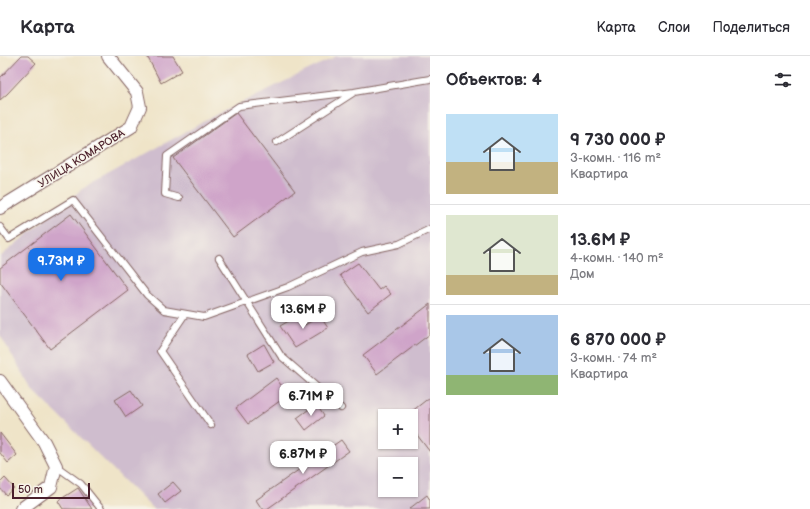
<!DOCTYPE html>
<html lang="ru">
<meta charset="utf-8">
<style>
:root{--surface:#fff;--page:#f2f2f3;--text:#2b2b33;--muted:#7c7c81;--line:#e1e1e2;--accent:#1a73e8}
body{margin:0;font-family:"Balsamiq Sans",sans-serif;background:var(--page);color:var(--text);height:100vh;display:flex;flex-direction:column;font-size:15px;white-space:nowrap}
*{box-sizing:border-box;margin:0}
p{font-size:13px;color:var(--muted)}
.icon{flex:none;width:22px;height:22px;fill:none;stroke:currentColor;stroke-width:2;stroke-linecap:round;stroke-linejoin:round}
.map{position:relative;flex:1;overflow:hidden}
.side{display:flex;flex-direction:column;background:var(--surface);width:380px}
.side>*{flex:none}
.buttons{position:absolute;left:378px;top:353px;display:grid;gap:8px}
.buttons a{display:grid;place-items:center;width:40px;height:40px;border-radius:0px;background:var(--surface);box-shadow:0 1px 3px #0004;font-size:20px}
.scale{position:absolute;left:12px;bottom:10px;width:78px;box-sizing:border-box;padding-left:4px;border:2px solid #4a1f2b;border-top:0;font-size:11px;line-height:14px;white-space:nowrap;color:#4a1f2b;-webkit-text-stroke:3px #f7f3e8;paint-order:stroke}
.price{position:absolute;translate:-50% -34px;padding:0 9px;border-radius:8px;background:#fff;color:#222;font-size:13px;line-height:26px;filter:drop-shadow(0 1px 2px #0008)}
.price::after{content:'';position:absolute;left:50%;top:24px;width:12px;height:9px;margin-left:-6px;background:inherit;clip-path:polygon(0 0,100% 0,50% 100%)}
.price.selected{background:var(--accent);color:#fff}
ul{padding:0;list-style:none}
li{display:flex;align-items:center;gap:12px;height:100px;padding:0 16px}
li+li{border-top:1px solid var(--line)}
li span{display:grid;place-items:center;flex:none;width:112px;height:80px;border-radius:0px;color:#555}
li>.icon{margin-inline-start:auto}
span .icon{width:48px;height:48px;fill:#fffc;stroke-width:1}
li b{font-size:17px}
h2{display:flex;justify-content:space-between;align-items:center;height:48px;padding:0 16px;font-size:17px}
header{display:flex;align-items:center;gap:24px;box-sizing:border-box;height:56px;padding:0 20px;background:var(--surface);border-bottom:1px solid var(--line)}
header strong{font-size:19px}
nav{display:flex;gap:22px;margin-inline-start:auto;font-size:14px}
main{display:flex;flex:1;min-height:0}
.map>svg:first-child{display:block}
.industrial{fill:#cfbdce;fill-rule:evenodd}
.building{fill:#cfa4c9}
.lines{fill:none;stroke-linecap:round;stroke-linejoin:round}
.lane-casing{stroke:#846462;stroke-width:8}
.street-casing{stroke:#846462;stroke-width:14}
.lane{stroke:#fff;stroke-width:6}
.street{stroke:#fff;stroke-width:12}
.labels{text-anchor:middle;stroke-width:3;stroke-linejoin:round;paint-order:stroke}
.street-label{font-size:11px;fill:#4a1f2b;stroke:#f7f3e8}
</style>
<header>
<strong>Карта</strong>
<nav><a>Карта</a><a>Слои</a><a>Поделиться</a></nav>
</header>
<main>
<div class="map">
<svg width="430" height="453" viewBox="0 0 430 453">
<rect width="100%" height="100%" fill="#f7f3e8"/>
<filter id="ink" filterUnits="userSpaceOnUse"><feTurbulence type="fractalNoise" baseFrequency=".025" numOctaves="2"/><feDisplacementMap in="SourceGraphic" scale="8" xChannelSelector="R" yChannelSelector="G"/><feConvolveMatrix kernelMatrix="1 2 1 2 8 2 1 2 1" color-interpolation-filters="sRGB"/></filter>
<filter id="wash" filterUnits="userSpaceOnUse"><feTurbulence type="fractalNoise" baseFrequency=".012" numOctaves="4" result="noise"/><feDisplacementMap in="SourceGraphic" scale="16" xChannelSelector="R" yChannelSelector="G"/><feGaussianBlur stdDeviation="0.9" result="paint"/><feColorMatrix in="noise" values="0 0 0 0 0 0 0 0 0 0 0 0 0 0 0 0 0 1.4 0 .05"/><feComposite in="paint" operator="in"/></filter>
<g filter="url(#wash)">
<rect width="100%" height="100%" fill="#efe4c8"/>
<!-- industrial -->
<path class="industrial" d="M337,0H430V453H153L32,333L0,279V201L82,133L218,58ZM385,360H411V386H385ZM385,408H411V434H385Z"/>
<g id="blocks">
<!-- building -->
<path class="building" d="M21,0H28L36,7L7,38L0,44V22Z
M147,0H173L182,15L161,27Z
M236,57L295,135L233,181L173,102Z
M71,158L128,234L50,293L0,226V212Z
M358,207L379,234L384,230L391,238L368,256L340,219Z
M430,248V278L377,318L363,299Z
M299,259L305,269L320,260L328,272L295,292L280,270Z
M264,288L274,306L258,315L248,298Z
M276,322L288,339L248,368L236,352Z
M131,334L142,350L126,361L115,344Z
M430,341V396L411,371V356Z
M316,348L324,360L306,374L297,362Z
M0,377L17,399L8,407L0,397Z
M341,384L349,395L267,453H262L256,444Z
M5,422L14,432L6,439L0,432V427Z
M173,426L181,435L165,447L158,438Z
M78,432L92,453H63L58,445Z
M427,439L430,444V453H409Z"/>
</g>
</g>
<g filter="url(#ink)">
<use href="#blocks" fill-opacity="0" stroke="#846462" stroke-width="1"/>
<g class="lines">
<!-- lane casing -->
<g class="lane-casing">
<path id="lane" d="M277,86L353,37
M179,142L165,138L167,100L239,50L354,36L430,23
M0,171L9,183L73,144L147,239L164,254L204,261L288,231L362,196L399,188L430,173
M219,202L281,300L341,352
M185,258L160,295L211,369
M56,410L81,428L101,453"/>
</g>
<!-- street casing -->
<g class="street-casing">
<path id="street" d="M0,152L131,71L140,51L137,36L108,0
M0,325L44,386L56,410L51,431L21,453"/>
</g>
<!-- lane -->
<use href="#lane" class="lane"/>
<!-- street -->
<use href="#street" class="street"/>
</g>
</g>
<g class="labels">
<!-- street labels -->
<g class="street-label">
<text transform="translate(81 102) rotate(-32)" y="4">УЛИЦА КОМАРОВА</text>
</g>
</g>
</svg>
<div class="buttons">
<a>+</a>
<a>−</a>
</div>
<div class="scale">50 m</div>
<b class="price selected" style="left:61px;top:226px">9.73M ₽</b>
<b class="price" style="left:303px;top:274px">13.6M ₽</b>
<b class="price" style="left:311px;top:361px">6.71M ₽</b>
<b class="price" style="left:303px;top:419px">6.87M ₽</b>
</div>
<section class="side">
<h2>Объектов: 4<svg class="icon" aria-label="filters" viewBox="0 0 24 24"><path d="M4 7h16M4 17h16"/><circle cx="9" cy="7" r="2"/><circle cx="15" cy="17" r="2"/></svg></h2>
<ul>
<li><span style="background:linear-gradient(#bfe0f5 60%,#c2b280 0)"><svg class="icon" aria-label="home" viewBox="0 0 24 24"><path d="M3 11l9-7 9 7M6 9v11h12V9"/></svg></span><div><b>9 730 000 ₽</b><p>3-комн. · 116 m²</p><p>Квартира</p></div></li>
<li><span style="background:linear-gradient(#dfe7d0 75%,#c2b280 0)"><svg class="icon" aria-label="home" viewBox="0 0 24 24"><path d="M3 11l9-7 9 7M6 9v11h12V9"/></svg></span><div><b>13.6M ₽</b><p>4-комн. · 140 m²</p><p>Дом</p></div></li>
<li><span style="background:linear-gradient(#a9c7e8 75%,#8fb573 0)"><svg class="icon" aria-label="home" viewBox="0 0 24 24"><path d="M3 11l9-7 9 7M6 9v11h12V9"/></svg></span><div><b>6 870 000 ₽</b><p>3-комн. · 74 m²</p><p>Квартира</p></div></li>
</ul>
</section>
</main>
